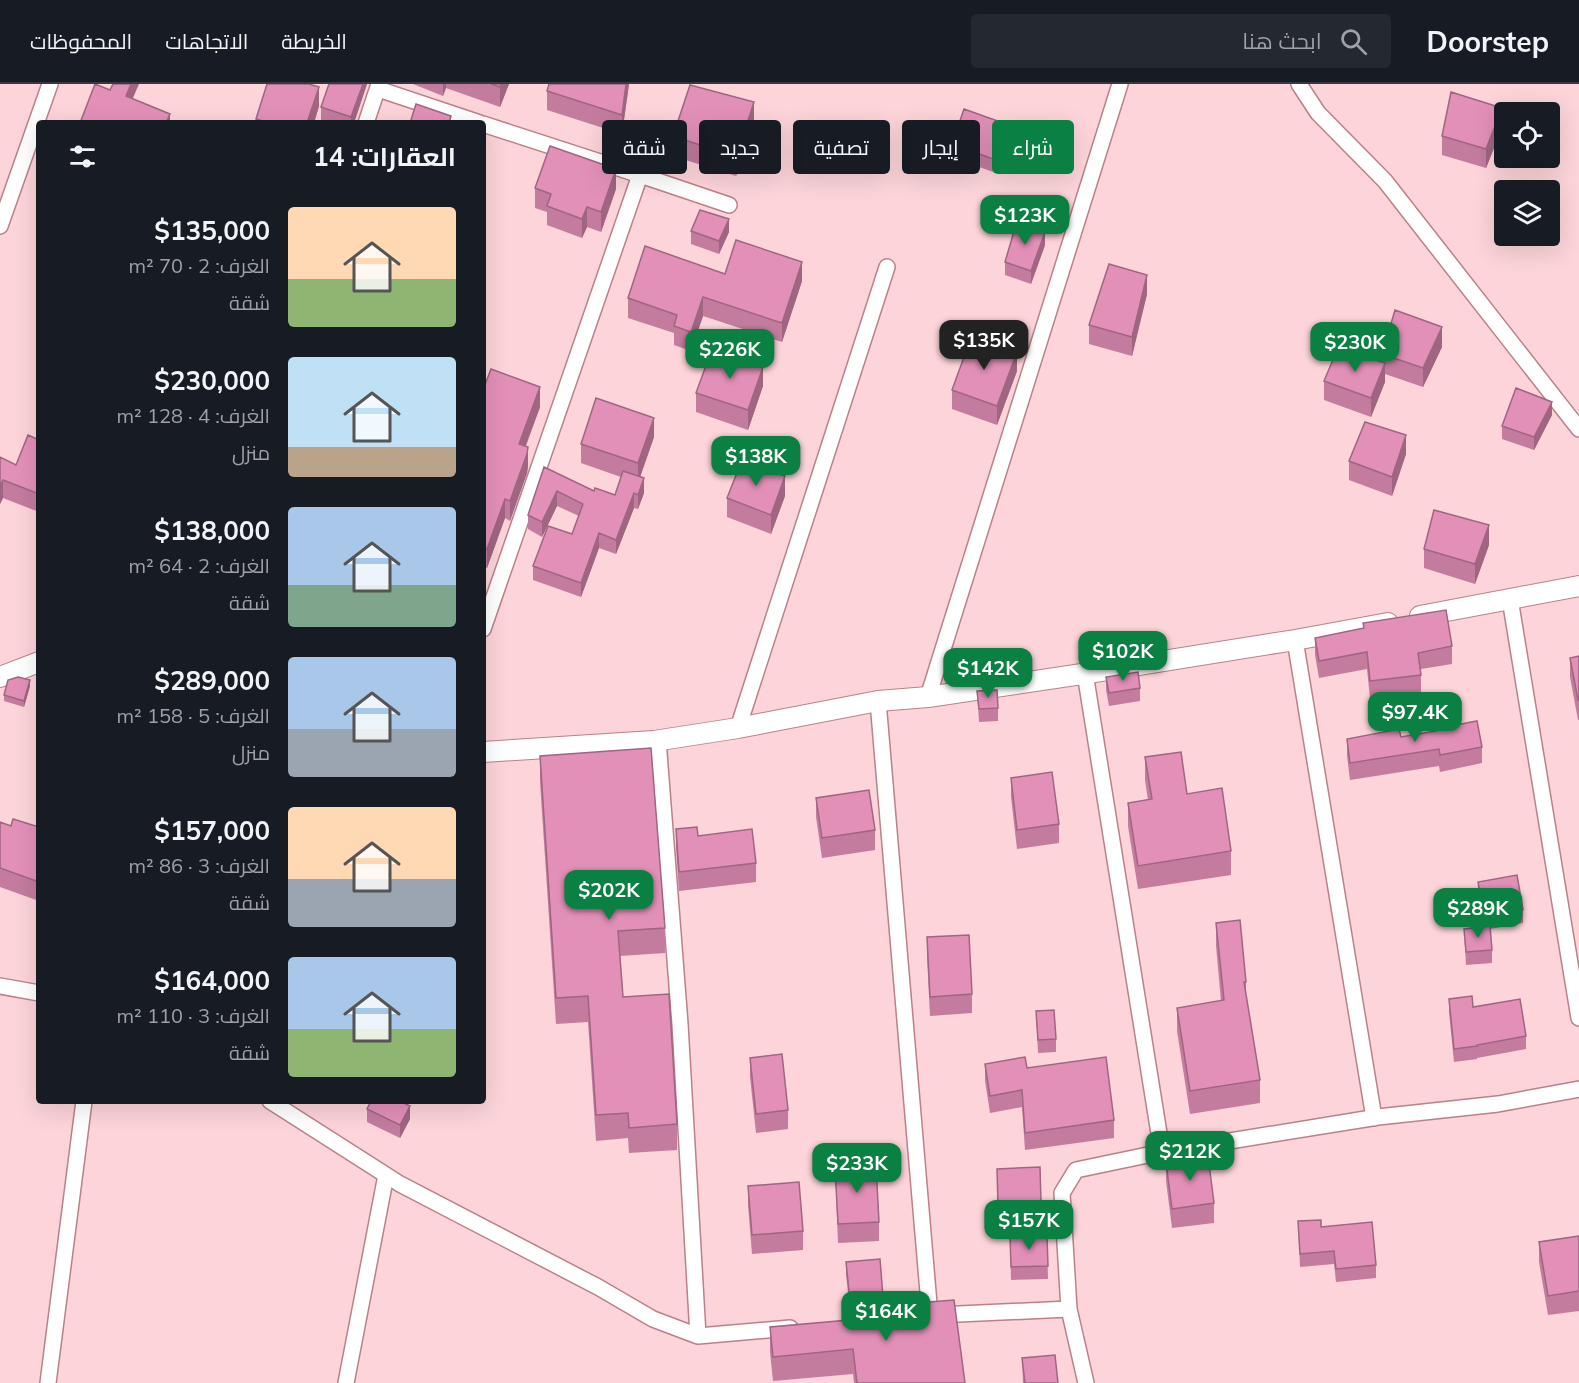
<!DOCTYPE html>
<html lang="ar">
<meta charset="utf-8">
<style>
:root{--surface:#171b24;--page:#242831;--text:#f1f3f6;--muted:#9ea1a6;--line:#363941;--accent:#0b8043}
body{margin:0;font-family:Mulish,Cairo,sans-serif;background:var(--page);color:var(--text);direction:rtl;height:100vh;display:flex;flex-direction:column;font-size:22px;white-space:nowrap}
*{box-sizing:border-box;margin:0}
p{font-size:20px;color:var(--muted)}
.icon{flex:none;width:33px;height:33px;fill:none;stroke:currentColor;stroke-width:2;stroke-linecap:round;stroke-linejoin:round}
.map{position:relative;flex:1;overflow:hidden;direction:ltr}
.panel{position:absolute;left:36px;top:36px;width:450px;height:984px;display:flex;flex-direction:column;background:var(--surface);border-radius:6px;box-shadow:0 6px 24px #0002;direction:rtl}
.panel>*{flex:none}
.top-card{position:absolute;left:504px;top:36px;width:570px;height:54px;direction:rtl;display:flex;gap:12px}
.controls{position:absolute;left:1494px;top:18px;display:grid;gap:12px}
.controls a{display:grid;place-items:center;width:66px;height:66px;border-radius:6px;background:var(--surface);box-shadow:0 6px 24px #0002;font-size:30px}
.price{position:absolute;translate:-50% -51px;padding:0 14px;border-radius:12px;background:var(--accent);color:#fff;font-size:20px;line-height:39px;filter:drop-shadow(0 2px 3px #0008)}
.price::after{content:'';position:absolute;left:50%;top:36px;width:18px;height:14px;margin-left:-9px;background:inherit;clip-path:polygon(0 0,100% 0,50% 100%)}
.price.on{background:#222;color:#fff}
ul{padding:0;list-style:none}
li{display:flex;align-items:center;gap:18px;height:150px;padding:0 30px}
li span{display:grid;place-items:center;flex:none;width:168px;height:120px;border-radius:6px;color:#555}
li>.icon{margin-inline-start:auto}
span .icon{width:72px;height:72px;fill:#fffc;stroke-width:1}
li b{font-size:26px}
h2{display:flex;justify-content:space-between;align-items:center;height:72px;padding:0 30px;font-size:26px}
.chip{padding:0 21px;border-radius:6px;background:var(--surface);box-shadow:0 6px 24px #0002;font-size:21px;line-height:54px}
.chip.on{background:var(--accent);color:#fff}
header{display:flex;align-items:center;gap:36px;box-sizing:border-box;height:84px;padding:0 30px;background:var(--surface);border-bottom:2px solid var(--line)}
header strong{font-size:28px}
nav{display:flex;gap:33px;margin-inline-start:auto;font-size:21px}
.search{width:420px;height:54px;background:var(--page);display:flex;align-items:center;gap:15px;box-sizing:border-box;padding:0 21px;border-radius:6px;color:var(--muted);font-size:22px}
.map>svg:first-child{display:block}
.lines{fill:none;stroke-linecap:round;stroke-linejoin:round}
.minor-casing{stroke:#bc8088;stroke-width:18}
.tertiary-casing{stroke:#bc8088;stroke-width:22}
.minor{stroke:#fff;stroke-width:15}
.tertiary{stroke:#fff;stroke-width:20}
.wall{fill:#c37c9e}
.shaded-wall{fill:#9f6581}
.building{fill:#e390b8;stroke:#9f6581;stroke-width:1.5}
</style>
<header>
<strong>Doorstep</strong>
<div class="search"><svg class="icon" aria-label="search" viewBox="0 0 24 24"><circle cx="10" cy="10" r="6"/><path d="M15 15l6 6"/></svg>ابحث هنا</div>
<nav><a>الخريطة</a><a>الاتجاهات</a><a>المحفوظات</a></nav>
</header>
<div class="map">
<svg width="1579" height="1299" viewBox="0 0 1579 1299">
<rect width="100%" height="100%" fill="#fcd4d9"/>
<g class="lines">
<!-- minor casing -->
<g class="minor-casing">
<path id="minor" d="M1299,0L1318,29L1385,97L1579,345
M378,5L480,39
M366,39L379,0
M483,40L640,91
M0,142L50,0
M1510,515L1579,934
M483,545L640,91L729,121
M1295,556L1374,1034
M1085,589L1162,1068
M928,613L1120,0
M878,617L930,1232
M738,644L887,183
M658,656L680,940L698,1252
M0,902L39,909
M270,1017L400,1100L598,1203L653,1235L698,1252L790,1244
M937,1231L1069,1225
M48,1299L84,1017
M346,1299L386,1091
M1086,1299L1069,1225L1062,1109L1076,1086L1162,1068L1378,1033L1498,1020L1579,1005"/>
</g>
<!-- tertiary casing -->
<g class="tertiary-casing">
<path id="tertiary" d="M1420,532L1579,502
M0,593L39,578
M483,668L654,657L738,644L878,617L928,613L1082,590L1295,556L1388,539"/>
</g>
<!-- minor -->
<use href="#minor" class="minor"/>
<!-- tertiary -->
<use href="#tertiary" class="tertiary"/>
</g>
<!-- wall -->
<path class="wall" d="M329,0H367L354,39H330L321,36V23Z
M413,0H509L500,23L446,4L443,12Z
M629,0L622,50L547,26V7Z
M319,22L314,39H256V35Z
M754,38L736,92L673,72V52Z
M1502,44L1486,84L1442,71V52Z
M1006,53L993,88L952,73V60Z
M535,104L616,105L601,148L587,143L582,154L547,141V128L535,124Z
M691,147L729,148L719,170L691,160Z
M1045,161L1031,200L1005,191V178Z
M725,190L802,197L782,258L703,232L691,267L674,261V249L628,234V214Z
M1147,210L1132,272L1089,260V241Z
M1442,263L1423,303L1385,290V298L1371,333L1324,316V297L1382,278V270Z
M1017,287L997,341L952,325V306Z
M763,302L748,346L696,328V309Z
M483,306L540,323L526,362L528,382L527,389L510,437L505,434L487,484L483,483Z
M1552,331L1534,366L1502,355V342Z
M654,353L640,393L644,409L638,425L634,424L616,470L599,464L581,513L533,496V482L572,450L579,432L557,422L542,453L528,445V431L544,383L594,407L615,411L621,393L581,379V360Z
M39,356V428L3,414L0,420V373L16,381Z
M1406,370L1392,412L1349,396V377Z
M785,412L771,450L727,433V414Z
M1489,461L1475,500L1424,484V465Z
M1363,539L1452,562V580L1421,585V608L1370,615L1367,585L1319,594L1315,571V554L1363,544Z
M1579,572V636H1578L1570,593V574Z
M1106,593L1140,604V617L1109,622L1106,606Z
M30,602L24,623L4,617V611Z
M977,607L998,624V637L979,638Z
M1401,653L1482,663V679L1440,688L1439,682L1350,696L1347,672V655Z
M540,672L665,844V869L620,872L623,913L677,1040V1066L629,1069L628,1054L596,1057L588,938L556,940L540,698Z
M1145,673L1187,710L1231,767V791L1138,805L1128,742V719L1148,716L1145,696Z
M1011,694L1059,740V759L1017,765L1011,713Z
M816,714L875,746V766L822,774L816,733Z
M0,738L11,742L39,743V817L0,803Z
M676,745L698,752L756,779V798L679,807L676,764Z
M1478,798L1523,826V839L1490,845L1492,866V879L1466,881L1464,845L1483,843L1478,811Z
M1216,839L1246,898V912L1260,996V1019L1190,1030L1177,947V924L1221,917L1216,862Z
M927,853L972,910V929L930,932L927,872Z
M1449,915L1473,923L1526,952V965L1477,974V975L1454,978L1449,928Z
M1036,927L1056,955V968L1038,969Z
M750,974L788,1026V1045L756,1049L750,993Z
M985,980L1027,984L1114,1036V1054L1025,1066L1022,1023L990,1029L985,997Z
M367,1025L410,1035L400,1054L367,1038Z
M1166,1078L1214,1119V1139L1172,1144L1166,1097Z
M835,1083L879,1138V1157L838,1159Z
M997,1085L1041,1118V1131L998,1134Z
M748,1102L803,1147V1166L752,1170L748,1121Z
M1298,1137L1321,1143L1376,1181V1194L1336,1198L1334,1180L1300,1183Z
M1010,1152H1047L1048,1195L1011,1196Z
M1579,1152V1227L1548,1231L1539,1178V1158Z
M846,1178L883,1213V1221L965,1299H854L853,1290L773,1297L770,1268V1243L848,1236V1226H850L846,1191Z
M1022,1274L1058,1299H1023Z"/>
<!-- shaded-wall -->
<path class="shaded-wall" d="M131,0H139L126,30V12Z
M363,0H367L354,39H351V33Z
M443,0H446V4L443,12Z
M501,0H509L500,23V3Z
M626,0H629L622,50V31Z
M319,3V22L314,39H307Z
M754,18V38L736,92V73Z
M1502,24V44L1486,84V65Z
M170,30V39H166Z
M1006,40V53L993,88V75Z
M616,85V105L601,148V128Z
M587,123V143L582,154V135Z
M729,135V148L719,170V157Z
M1045,148V161L1031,200V187Z
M802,178V197L782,258V239Z
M1147,191V210L1132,272V253Z
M703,213V232L691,267V248Z
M1442,243V263L1423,303V284Z
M1017,268V287L997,341V322Z
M1385,279V298L1371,333V314Z
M763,283V302L748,346V326Z
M540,303V323L519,379V360Z
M1552,318V331L1534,366V353Z
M654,334V353L638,399V379Z
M1406,351V370L1392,412V393Z
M528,363V382L527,389L510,437V417Z
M785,392V412L771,450V431Z
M644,394V409L638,425V411Z
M3,396V414L0,420V402Z
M557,407V422L542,453V438Z
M634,409V424L616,470V456Z
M505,415V434L487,484V465Z
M1489,441V461L1475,500V480Z
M599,449V464L581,513V499Z
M30,596V602L24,623V617Z
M410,1022V1035L400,1054V1041Z"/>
<!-- building -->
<path class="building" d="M95,0L110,6L113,0H131L126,12L170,30L166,39H80Z
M267,0H309L319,3L307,39H270L256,35Z
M329,0H363L351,33L321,23Z
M491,0H501L500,3Z
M549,0H626L622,31L547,7Z
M690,1L754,18L736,73L673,52Z
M1451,8L1502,24L1486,65L1442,52Z
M416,20L451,32L449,39H410Z
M964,25L1006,40L993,75L952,60Z
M550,62L616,85L601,128L587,123L582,135L547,122L551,110L535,104Z
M700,126L729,135L719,157L691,147Z
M1017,137L1045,148L1031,187L1005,178Z
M736,156L802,178L782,239L703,213L691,248L674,242L677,231L628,214L645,162L725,190Z
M1109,180L1147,191L1132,253L1089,241Z
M1395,226L1442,243L1423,284L1382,270Z
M972,251L1017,268L997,322L952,306Z
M1338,264L1385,279L1371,314L1324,297Z
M712,265L763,283L748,326L696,309Z
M491,285L540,303L519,360L528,363L527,370L510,417L505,415L487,465L483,464V306Z
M1516,304L1552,318L1534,353L1502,342Z
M596,314L654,334L638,379L581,360Z
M1365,338L1406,351L1392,393L1349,377Z
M28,351L39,356V410L3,396L0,402V373L16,381Z
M742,376L785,392L771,431L727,414Z
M544,383L594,407L595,404L615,411L623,387L644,394L638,411L634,409L616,456L599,449L581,499L533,482L548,442L572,450L583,420L557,407L542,438L528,431Z
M1434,426L1489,441L1475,480L1424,465Z
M1446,526L1452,562L1418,569L1421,591L1370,597L1367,568L1319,577L1315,554L1364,544L1363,539Z
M1579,572V616H1578L1570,574Z
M1138,588L1140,604L1109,609L1106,593Z
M18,593L30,596L24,617L4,611L8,596Z
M997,606L998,624L979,625L977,607Z
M1477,637L1482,663L1440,671L1439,665L1350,679L1347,655L1399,645L1401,653L1436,647L1435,645Z
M651,664L665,844L618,847L623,913L669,910L677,1040L629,1044L628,1029L596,1031L588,912L556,914L540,672Z
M1181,668L1187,710L1222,704L1231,767L1138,782L1128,719L1152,715L1145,673Z
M1052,688L1059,740L1017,746L1011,694Z
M869,706L875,746L822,754L816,714Z
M13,735L39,743V798L0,784V738L11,742Z
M697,743L698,752L752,745L756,779L679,788L676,745Z
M1517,791L1523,826L1484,833L1478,798Z
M1240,836L1246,898H1244L1260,996L1190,1007L1177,924L1224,916L1216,839Z
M1490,842L1492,866L1466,868L1464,845Z
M969,851L972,910L930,913L927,853Z
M1472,912L1473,923L1520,915L1526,952L1477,961V962L1454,965L1449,915Z
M1054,926L1056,955L1038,956L1036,927Z
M782,970L788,1026L756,1030L750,974Z
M1025,973L1027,984L1106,973L1114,1036L1025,1049L1022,1006L990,1012L985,980Z
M371,1017H400L410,1022L400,1041L367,1025Z
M1208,1072L1214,1119L1172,1125L1166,1078Z
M876,1081L879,1138L838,1140L835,1083Z
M1040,1083L1041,1118L998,1121L997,1085Z
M799,1098L803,1147L752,1151L748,1102Z
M1321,1136V1143L1372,1138L1376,1181L1336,1185L1334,1167L1300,1170L1298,1137Z
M1010,1152H1047L1048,1182L1011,1183Z
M1579,1152V1207L1548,1212L1539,1158Z
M880,1175L883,1213L850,1216L846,1178Z
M954,1216L965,1299H857L853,1265L773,1273L770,1243L849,1236L848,1226H852V1224Z
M1055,1271L1058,1299H1025L1022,1274Z"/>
</svg>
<div class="controls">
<a><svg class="icon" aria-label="locate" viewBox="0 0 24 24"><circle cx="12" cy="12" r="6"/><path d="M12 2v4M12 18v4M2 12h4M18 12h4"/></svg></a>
<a><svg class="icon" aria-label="layers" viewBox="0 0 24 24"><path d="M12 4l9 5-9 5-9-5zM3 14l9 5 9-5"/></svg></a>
</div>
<b class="price" style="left:1025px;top:162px">$123K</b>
<b class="price on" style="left:984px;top:287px">$135K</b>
<b class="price" style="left:1355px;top:289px">$230K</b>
<b class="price" style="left:730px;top:296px">$226K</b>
<b class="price" style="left:756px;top:403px">$138K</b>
<b class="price" style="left:1123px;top:598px">$102K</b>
<b class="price" style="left:988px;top:615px">$142K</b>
<b class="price" style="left:1415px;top:659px">$97.4K</b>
<b class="price" style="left:609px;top:837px">$202K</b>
<b class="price" style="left:1478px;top:855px">$289K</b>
<b class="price" style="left:1190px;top:1098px">$212K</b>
<b class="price" style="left:857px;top:1110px">$233K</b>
<b class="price" style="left:1029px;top:1167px">$157K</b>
<b class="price" style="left:886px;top:1258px">$164K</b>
<div class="top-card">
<a class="chip on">شراء</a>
<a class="chip">إيجار</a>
<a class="chip">تصفية</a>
<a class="chip">جديد</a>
<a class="chip">شقة</a>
</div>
<section class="panel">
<h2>العقارات: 14<svg class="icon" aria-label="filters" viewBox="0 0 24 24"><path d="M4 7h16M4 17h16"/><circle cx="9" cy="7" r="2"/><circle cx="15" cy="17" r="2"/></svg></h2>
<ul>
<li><span style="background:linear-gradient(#ffd9b3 60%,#8fb573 0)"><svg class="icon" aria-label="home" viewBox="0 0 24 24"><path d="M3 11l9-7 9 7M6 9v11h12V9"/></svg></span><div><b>$135,000</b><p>الغرف: 2 · 70 m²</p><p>شقة</p></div></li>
<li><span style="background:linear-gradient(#bfe0f5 75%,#b9a48a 0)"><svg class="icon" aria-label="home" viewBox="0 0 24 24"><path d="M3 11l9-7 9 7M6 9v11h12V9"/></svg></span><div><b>$230,000</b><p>الغرف: 4 · 128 m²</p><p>منزل</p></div></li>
<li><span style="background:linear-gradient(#a9c7e8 65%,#7fa58c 0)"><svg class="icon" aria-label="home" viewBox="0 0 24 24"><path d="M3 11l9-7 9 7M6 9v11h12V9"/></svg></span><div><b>$138,000</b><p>الغرف: 2 · 64 m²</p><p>شقة</p></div></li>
<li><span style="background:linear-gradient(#a9c7e8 60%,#9aa5b1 0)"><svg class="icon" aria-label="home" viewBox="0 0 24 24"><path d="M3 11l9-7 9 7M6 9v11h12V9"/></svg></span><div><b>$289,000</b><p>الغرف: 5 · 158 m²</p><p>منزل</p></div></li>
<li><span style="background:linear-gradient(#ffd9b3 60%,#9aa5b1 0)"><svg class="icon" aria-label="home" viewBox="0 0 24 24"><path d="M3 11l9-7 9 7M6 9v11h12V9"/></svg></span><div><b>$157,000</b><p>الغرف: 3 · 86 m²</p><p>شقة</p></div></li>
<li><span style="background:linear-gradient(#a9c7e8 60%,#8fb573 0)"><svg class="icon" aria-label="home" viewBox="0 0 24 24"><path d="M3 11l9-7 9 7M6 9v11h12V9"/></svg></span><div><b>$164,000</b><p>الغرف: 3 · 110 m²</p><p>شقة</p></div></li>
</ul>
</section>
</div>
